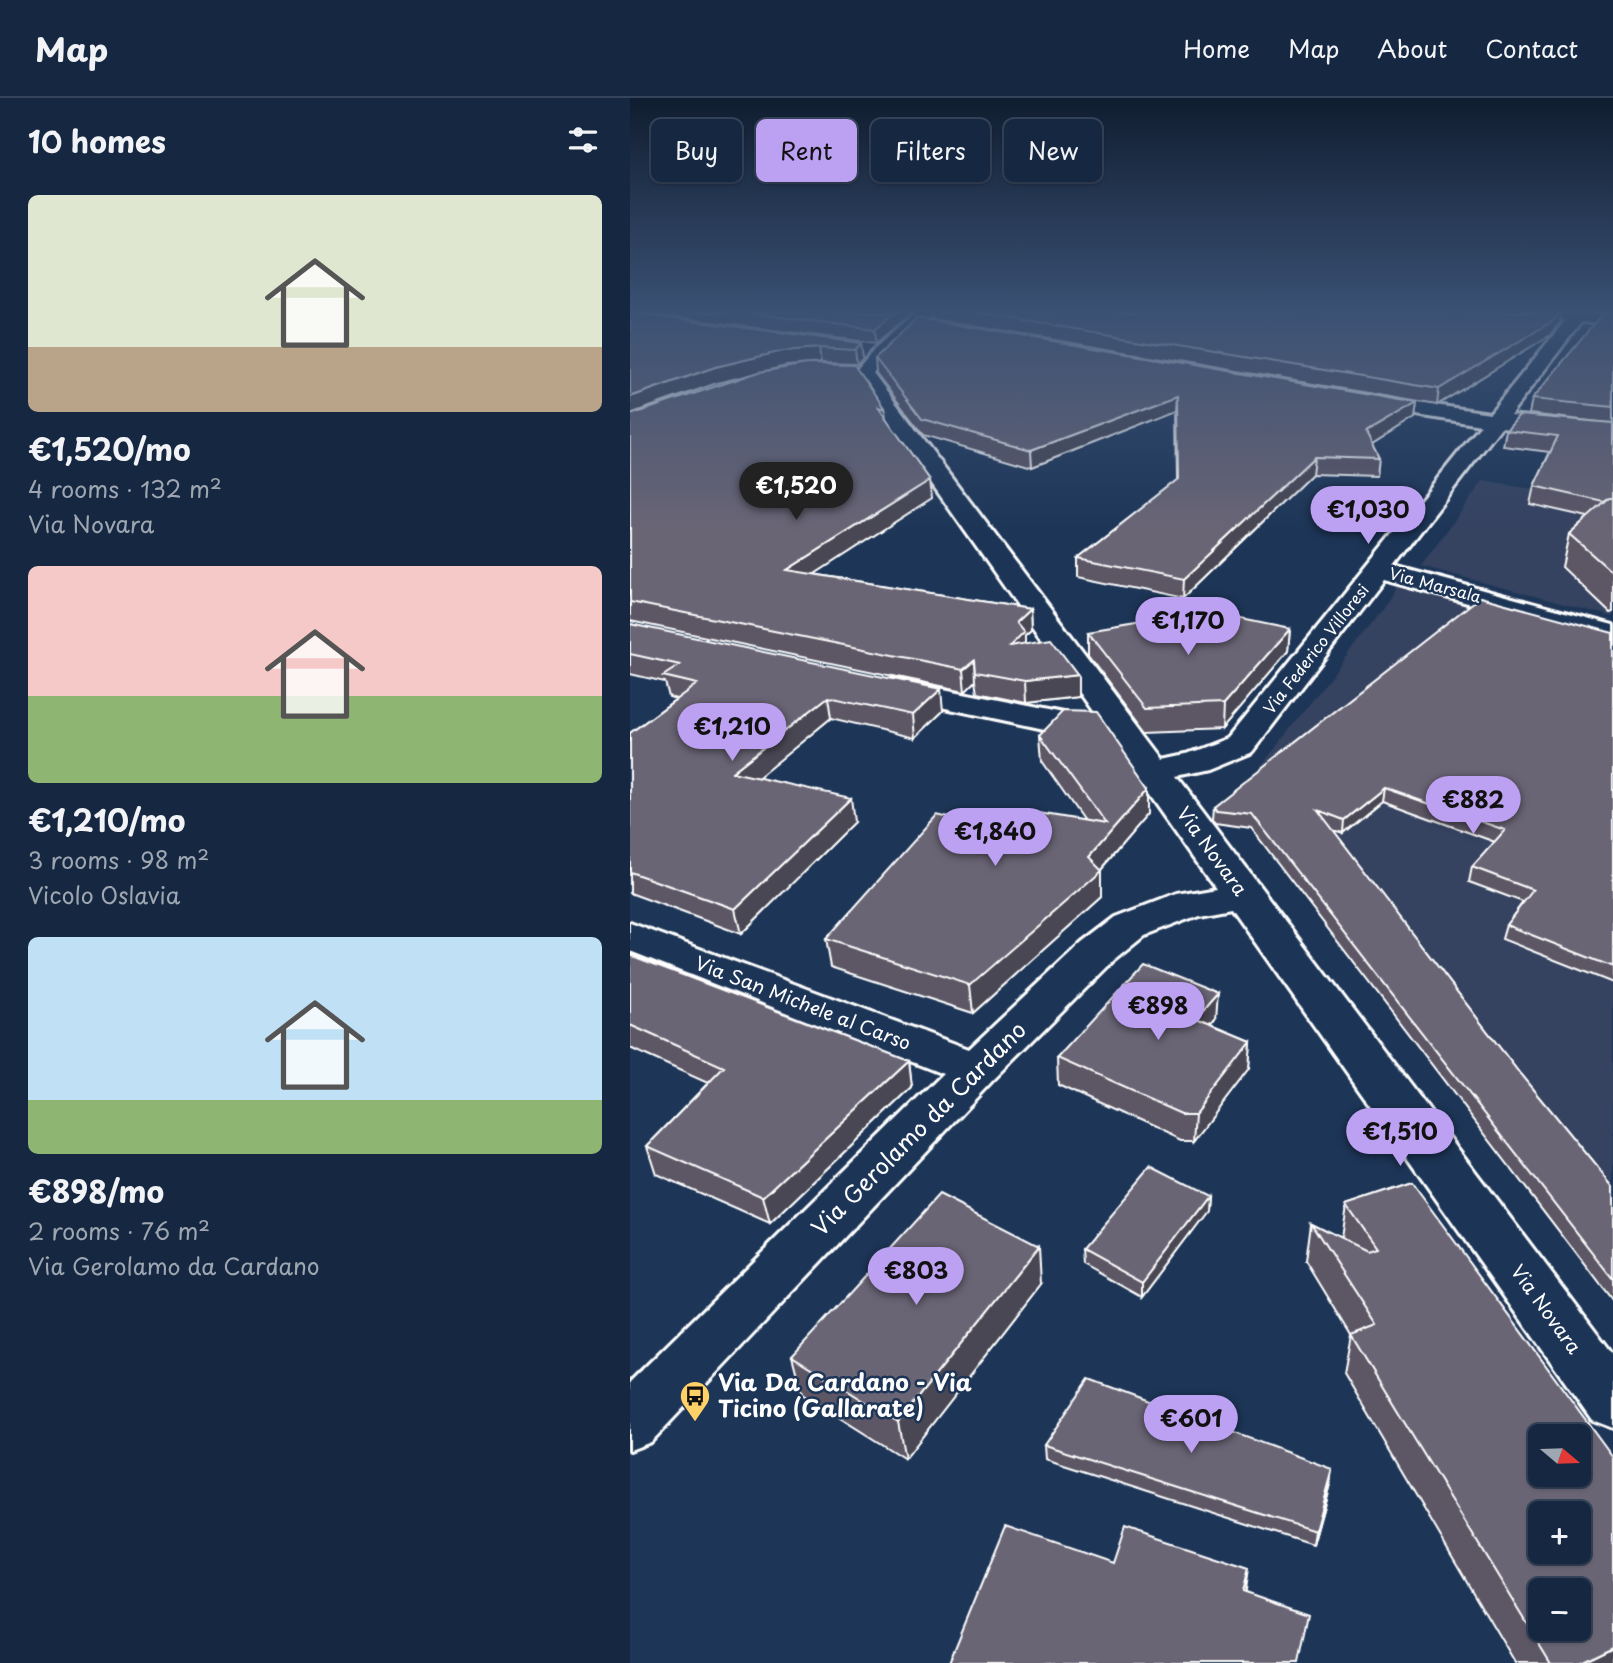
<!DOCTYPE html>
<meta charset="utf-8">
<style>
:root{--surface:#162841;--page:#1f3048;--text:#f1f3f6;--muted:#9ea6b1;--line:#35445a;--accent:#bca0f2}
body{margin:0;font-family:"Playpen Sans",sans-serif;background:var(--page);color:var(--text);height:100vh;display:flex;flex-direction:column;font-size:26px;white-space:nowrap}
*{box-sizing:border-box;margin:0}
p{font-size:23px;color:var(--muted)}
.icon{flex:none;width:38px;height:38px;fill:none;stroke:currentColor;stroke-width:2;stroke-linecap:round;stroke-linejoin:round}
.map{position:relative;flex:1;overflow:hidden}
.side{display:flex;flex-direction:column;background:var(--surface);width:630px}
.side>*{flex:none}
.hud{position:absolute;left:21px;top:21px;width:665px;height:63px;display:flex;gap:14px}
.needle{width:46px;rotate:109deg}
.tools{position:absolute;left:898px;top:1326px;display:grid;gap:14px}
.tools a{display:grid;place-items:center;width:63px;height:63px;border-radius:10px;background:var(--surface);box-shadow:0 2px 5px #0004,0 0 0 2px var(--line);font-size:35px}
.price{position:absolute;translate:-50% -60px;padding:0 16px;border-radius:24px;background:var(--accent);color:#111;font-size:23px;line-height:46px;filter:drop-shadow(0 2px 4px #0008)}
.price::after{content:'';position:absolute;left:50%;top:42px;width:21px;height:16px;margin-left:-10px;background:inherit;clip-path:polygon(0 0,100% 0,50% 100%)}
.price.current{background:#222;color:#fff}
ul{padding:0;list-style:none}
li{display:grid;align-content:center;gap:14px;height:371px;padding:0 28px}
li span{display:grid;place-items:center;height:217px;border-radius:10px;color:#555}
li>.icon{margin-inline-start:auto}
span .icon{width:126px;height:126px;fill:#fffc;stroke-width:1}
li b{font-size:30px}
h2{display:flex;justify-content:space-between;align-items:center;height:84px;padding:0 28px;font-size:30px}
.pill{padding:0 24px;border-radius:10px;background:var(--surface);box-shadow:0 2px 5px #0004,0 0 0 2px var(--line);font-size:24px;line-height:63px}
.pill.current{background:var(--accent);color:#111}
header{display:flex;align-items:center;gap:42px;box-sizing:border-box;height:98px;padding:0 35px;background:var(--surface);border-bottom:2px solid var(--line)}
header strong{font-size:33px}
nav{display:flex;gap:38px;margin-inline-start:auto;font-size:24px}
main{display:flex;flex:1;min-height:0}
.map>svg:first-child{display:block}
.built{fill:#344360}
.lines{fill:none;stroke-linecap:round;stroke-linejoin:round}
.minor-casing{stroke:#fff;stroke-width:6}
.primary-casing{stroke:#fff;stroke-width:6}
.minor{fill:#1d3557;fill-rule:evenodd}
.primary{fill:#1d3557;fill-rule:evenodd}
.wall{fill:#5b5765;stroke:#fff;stroke-width:2}
.shaded-wall{fill:#4a4752;stroke:#fff;stroke-width:2}
.building{fill:#6a6575;stroke:#fff;stroke-width:2;fill-rule:evenodd}
.labels{text-anchor:middle;stroke-width:5;stroke-linejoin:round;paint-order:stroke}
.far-street-label{font-size:16px;fill:#fff;stroke:#1d3557}
.street-label{font-size:19px;fill:#fff;stroke:#1d3557}
.near-street-label{font-size:23px;fill:#fff;stroke:#1d3557}
.near-poi-label{font-size:23px;font-weight:bold;fill:#fff;stroke:#1d3557;text-anchor:start}
</style>
<header>
<strong>Map</strong>
<nav><a>Home</a><a>Map</a><a>About</a><a>Contact</a></nav>
</header>
<main>
<section class="side">
<h2>10 homes<svg class="icon" aria-label="filters" viewBox="0 0 24 24"><path d="M4 7h16M4 17h16"/><circle cx="9" cy="7" r="2"/><circle cx="15" cy="17" r="2"/></svg></h2>
<ul>
<li><span style="background:linear-gradient(#dfe7d0 70%,#b9a48a 0)"><svg class="icon" aria-label="home" viewBox="0 0 24 24"><path d="M3 11l9-7 9 7M6 9v11h12V9"/></svg></span><div><b>€1,520/mo</b><p>4 rooms · 132 m²</p><p>Via Novara</p></div></li>
<li><span style="background:linear-gradient(#f6c9c9 60%,#8fb573 0)"><svg class="icon" aria-label="home" viewBox="0 0 24 24"><path d="M3 11l9-7 9 7M6 9v11h12V9"/></svg></span><div><b>€1,210/mo</b><p>3 rooms · 98 m²</p><p>Vicolo Oslavia</p></div></li>
<li><span style="background:linear-gradient(#bfe0f5 75%,#8fb573 0)"><svg class="icon" aria-label="home" viewBox="0 0 24 24"><path d="M3 11l9-7 9 7M6 9v11h12V9"/></svg></span><div><b>€898/mo</b><p>2 rooms · 76 m²</p><p>Via Gerolamo da Cardano</p></div></li>
</ul>
</section>
<div class="map">
<svg width="983" height="1565" viewBox="0 0 983 1565">
<rect width="100%" height="100%" fill="#1d3557"/>
<filter id="ink" filterUnits="userSpaceOnUse"><feTurbulence type="fractalNoise" baseFrequency=".0143" numOctaves="2"/><feDisplacementMap in="SourceGraphic" scale="14" xChannelSelector="R" yChannelSelector="G"/><feConvolveMatrix kernelMatrix="1 2 1 2 8 2 1 2 1" color-interpolation-filters="sRGB"/></filter>
<g filter="url(#ink)">
<!-- built -->
<path class="built" d="M853,383L970,402L983,390V519L791,468Z
M767,488L983,548V1203L602,706L751,513Z"/>
<g class="lines">
<!-- minor casing -->
<g class="minor-casing">
<path id="minor" d="M287,214H305L257,258L243,275L534,661L557,656L598,640L851,327L735,309L728,307L725,303L728,299L735,297L860,315L941,216H953L955,219L880,317L983,328V340L871,329L764,468L983,527V545L754,482L622,654L578,672L547,679L983,1256V1330L962,1322L601,810L569,816L514,837L482,863L362,983L21,1344L0,1352V1284L313,976L0,853V825L339,951L452,845L486,819L546,796L586,789L478,635L438,636L263,599L252,597L248,590L252,583L263,581L438,616H464L224,275L245,250Z"/>
</g>
<!-- primary casing -->
<g class="primary-casing">
<path id="primary" d="M889,214L983,217V227L897,219Z"/>
</g>
<!-- minor -->
<use href="#minor" class="minor"/>
<!-- primary -->
<use href="#primary" class="primary"/>
</g>
<!-- wall -->
<path class="wall" d="M1,214H282L246,245Z
M302,214H932L930,225L920,237L807,307L302,221Z
M982,214H983V514L980,515L932,469L939,436L958,419L900,406L904,388L920,354L873,348L876,332L969,324L899,316L902,301L983,215Z
M0,215L231,245L233,260L227,266L191,265L156,268L132,274L255,311L256,320L302,400L183,476L400,511L401,532L395,537V545L448,577V599L396,605L347,595L345,583L335,593L0,523V317L126,275L87,285L0,316Z
M245,260L787,305L785,320L742,347L749,361L747,378L682,376L553,501L448,479V460L548,382L547,312L402,369L293,337L246,275Z
M0,526L313,613L285,640L201,620L128,679L224,724L111,836L0,795V635L46,601L39,599L35,584L0,576Z
M660,531L658,553L592,631L517,634L458,556V534Z
M983,535V885L872,841L876,827L893,804L839,784L842,769L865,744L752,703L713,735L703,732L890,976L983,1089V1204L621,730L585,725L582,721L583,708Z
M410,637L519,690V716L472,771V799L343,915L201,869L196,841L389,736L454,723L412,663Z
M0,857L279,963L282,990L140,1126L26,1076L17,1048L78,985L0,950Z
M586,922L582,928L621,944L619,971L564,1043H550L428,987L427,960Z
M782,1085L983,1565H885L714,1275L721,1237L676,1163L681,1125L711,1140L716,1107Z
M578,1098L577,1113L512,1199L453,1166L452,1151Z
M411,1186L275,1361L172,1296L162,1258Z
M414,1347L702,1371L700,1386L683,1447L415,1361Z"/>
<!-- shaded-wall -->
<path class="shaded-wall" d="M265,214H282L246,245L245,231Z
M930,214H932L930,225L920,237L807,307L809,291Z
M231,245L233,260L227,266L225,252Z
M189,250L191,265L156,268L87,285L0,316V299L85,269L153,253Z
M548,297L547,312L402,369L401,352Z
M787,305L785,320L734,352L736,335Z
M684,359L682,376L553,501L554,481Z
M300,382L302,400L160,492L157,472Z
M400,511L401,532L395,537V555L380,548L386,524Z
M660,531L658,553L592,631L593,607Z
M344,562L345,583L335,593L333,571Z
M448,577V599L396,605L395,583Z
M311,591L313,613L285,640L283,617Z
M198,599L201,620L107,697L102,674Z
M519,690V716L470,773L472,772V799L343,915L340,887L459,759Z
M754,690L752,703L713,735L714,722Z
M221,700L224,724L111,836L105,811Z
M588,896L586,922L565,948L566,921Z
M621,944L619,971L564,1043L566,1015Z
M279,963L282,990L140,1126L133,1099Z
M578,1098L577,1113L512,1199V1184Z
M409,1148L411,1186L275,1361L268,1324Z
M702,1371L700,1386L683,1447L685,1433Z
M619,1470L612,1520L613,1493Z
M983,1548V1565H948Z"/>
<!-- building -->
<path class="building" d="M108,214H265L245,231Z
M342,214H930L923,223L809,291Z
M0,215L231,245L225,252L189,250L153,253L85,269L0,299Z
M973,215H983V309L902,301Z
M287,220L787,305L736,335L749,361L684,359L554,481L448,460L549,381L548,297L401,352L292,321L245,260Z
M178,266L224,267L255,311L248,309L300,382L157,472L400,511L386,524L394,534L380,548L421,541L448,577L395,583L345,574L344,562L333,571L0,504V317L129,274Z
M889,317L983,325V400H980L974,404L904,388L928,338L876,332Z
M980,400H983V475L939,436Z
M850,499L983,535V869L876,827L903,792L842,769L875,732L754,690L714,722L688,712L890,976L983,1089V1181L622,716L586,712L583,708Z
M578,514L660,531L593,607L517,610L458,534Z
M0,526L311,591L283,617L198,599L102,674L221,700L105,811L0,774V635L67,586L33,578L50,567L0,556Z
M433,613L466,614L519,690L459,759L472,772L340,887L196,841L307,717L389,736L396,713L475,726L410,637Z
M0,857L279,963L133,1099L17,1048L94,969L0,927Z
M513,866L588,896L566,921L621,944L566,1015H551L427,960Z
M521,1069L578,1098L512,1184L452,1151Z
M782,1085L983,1359V1548L948,1565H921L721,1237L747,1227L681,1125L737,1153L746,1150L716,1107ZM910,1339H948V1377H910ZM910,1416H948V1454H910ZM910,1493H948V1531H910Z
M309,1097L409,1148L268,1324L162,1258Z
M459,1281L702,1371L685,1433L414,1347Z
M375,1428L483,1465L495,1429L619,1470L613,1493L679,1516L669,1565H319Z"/>
</g>
<!-- sky -->
<linearGradient id="sky" x2="0" y2="1"><stop stop-color="#101d30"/><stop offset="0.49" stop-color="#3a5174"/><stop offset="1" stop-color="#3a5174" stop-opacity="0"/></linearGradient>
<rect width="983" height="434" fill="url(#sky)"/>
<!-- icons -->
<defs>
<g id="bus-pin" transform="scale(1.575)"><path d="M0 17L-7.5 6A9.5 9.5 0 1 1 7.5 6Z" fill="#ffd166" stroke="#1d3557"/><path d="M-5-6H5V4H4V6H2V4H-2V6H-4V4H-5ZM-3.5-4V0h7V-4ZM-3.5 1.2v1.5H-2V1.2ZM2 1.2v1.5H3.5V1.2Z" fill="#111"/></g>
</defs>
<g fill-rule="evenodd">
<use href="#bus-pin" x="65" y="1298"/>
</g>
<g class="labels">
<!-- far-street labels -->
<g class="far-street-label">
<text transform="translate(805 487) rotate(15)" y="6">Via Marsala</text>
<text transform="translate(686 551) rotate(-52)" y="6">Via Federico Villoresi</text>
</g>
<!-- street labels -->
<g class="street-label">
<text transform="translate(582 753) rotate(54)" y="7">Via Novara</text>
<text transform="translate(173 905) rotate(21)" y="7">Via San Michele al Carso</text>
<text transform="translate(916 1211) rotate(54)" y="7">Via Novara</text>
</g>
<!-- near-street labels -->
<g class="near-street-label">
<text transform="translate(289 1031) rotate(-45)" y="8">Via Gerolamo da Cardano</text>
</g>
<!-- near-poi labels -->
<g class="near-poi-label">
<text x="88" y="1293">Via Da Cardano - Via<tspan x="88" dy="26">Ticino (Gallarate)</tspan></text>
</g>
</g>
</svg>
<div class="tools">
<a><svg class="needle" viewBox="-14 -14 28 28"><path d="M0-13l5 13h-10z" fill="#e53935"/><path d="M0 13l5-13h-10z" fill="#9ea6b1"/></svg></a>
<a>+</a>
<a>−</a>
</div>
<b class="price current" style="left:166px;top:424px">€1,520</b>
<b class="price" style="left:738px;top:448px">€1,030</b>
<b class="price" style="left:558px;top:559px">€1,170</b>
<b class="price" style="left:102px;top:665px">€1,210</b>
<b class="price" style="left:843px;top:738px">€882</b>
<b class="price" style="left:365px;top:770px">€1,840</b>
<b class="price" style="left:528px;top:944px">€898</b>
<b class="price" style="left:770px;top:1070px">€1,510</b>
<b class="price" style="left:286px;top:1209px">€803</b>
<b class="price" style="left:561px;top:1357px">€601</b>
<div class="hud">
<a class="pill">Buy</a>
<a class="pill current">Rent</a>
<a class="pill">Filters</a>
<a class="pill">New</a>
</div>
</div>
</main>
